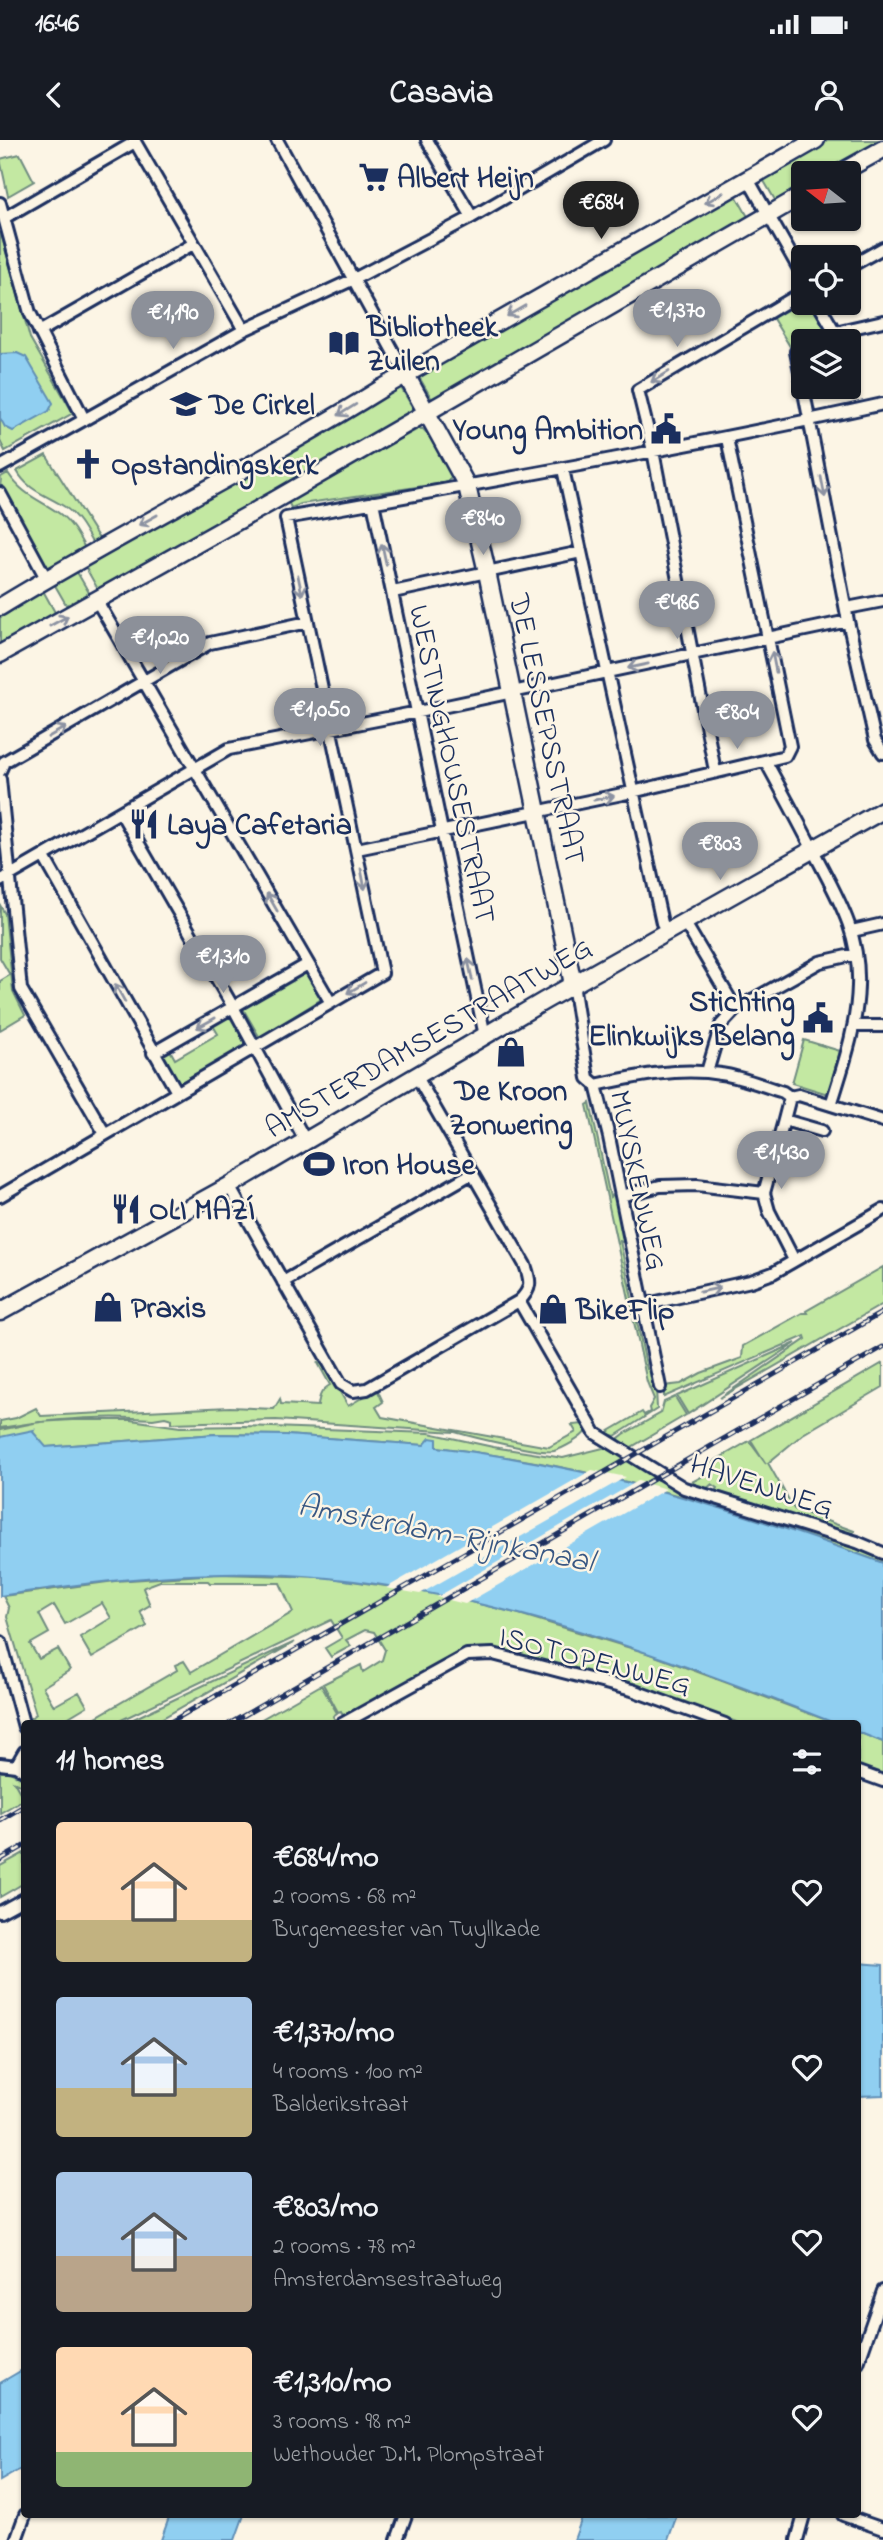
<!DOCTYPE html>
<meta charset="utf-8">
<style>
:root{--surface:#171b24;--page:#20242c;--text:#f1f3f6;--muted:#9ea1a6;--accent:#8c9099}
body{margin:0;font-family:"Indie Flower",sans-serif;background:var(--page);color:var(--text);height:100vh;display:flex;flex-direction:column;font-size:26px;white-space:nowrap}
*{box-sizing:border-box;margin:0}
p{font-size:23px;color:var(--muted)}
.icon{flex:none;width:38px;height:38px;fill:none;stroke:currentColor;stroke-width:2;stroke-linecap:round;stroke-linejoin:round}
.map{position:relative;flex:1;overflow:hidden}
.side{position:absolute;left:21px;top:1580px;width:840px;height:798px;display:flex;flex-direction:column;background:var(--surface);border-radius:7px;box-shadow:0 2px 5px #0004}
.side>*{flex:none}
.needle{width:46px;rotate:287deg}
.buttons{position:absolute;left:791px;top:21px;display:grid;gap:14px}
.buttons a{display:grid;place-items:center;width:70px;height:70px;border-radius:7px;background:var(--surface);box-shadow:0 2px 5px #0004;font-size:35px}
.price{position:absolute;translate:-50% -60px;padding:0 16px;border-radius:24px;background:var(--accent);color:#fff;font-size:23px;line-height:46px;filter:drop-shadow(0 2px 4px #0008)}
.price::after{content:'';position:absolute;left:50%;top:42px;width:21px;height:16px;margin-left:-10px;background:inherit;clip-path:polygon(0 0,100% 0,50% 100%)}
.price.on{background:#222;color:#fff}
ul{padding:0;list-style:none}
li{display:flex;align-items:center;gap:21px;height:175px;padding:0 35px}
li span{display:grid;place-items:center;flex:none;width:196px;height:140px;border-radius:7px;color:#555}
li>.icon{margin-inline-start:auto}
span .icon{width:84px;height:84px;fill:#fffc;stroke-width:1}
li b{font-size:30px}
h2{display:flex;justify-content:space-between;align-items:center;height:84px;padding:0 35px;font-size:30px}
.status{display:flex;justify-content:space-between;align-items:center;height:49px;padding:0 35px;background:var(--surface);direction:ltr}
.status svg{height:19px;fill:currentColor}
header{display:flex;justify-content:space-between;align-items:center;height:91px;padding:0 35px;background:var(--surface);font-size:32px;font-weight:700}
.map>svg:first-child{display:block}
.green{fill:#c3e8a2;stroke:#6f8c80;stroke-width:2}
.water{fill:#90cff1;stroke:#618fb6;stroke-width:2}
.pier{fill:#fcf5e5}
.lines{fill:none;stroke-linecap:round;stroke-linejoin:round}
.street-casing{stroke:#1b2f5e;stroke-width:16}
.secondary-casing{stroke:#1b2f5e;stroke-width:21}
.street{stroke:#fcf5e5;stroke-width:10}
.secondary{stroke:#fcf5e5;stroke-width:16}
.rail-casing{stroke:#1b2f5e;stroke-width:5}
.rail{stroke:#fcf5e5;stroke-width:2.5;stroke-dasharray:8;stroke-linecap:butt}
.oneway{stroke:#8c92a2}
.labels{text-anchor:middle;stroke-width:5;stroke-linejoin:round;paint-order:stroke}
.poi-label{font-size:30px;font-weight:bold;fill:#1b2f5e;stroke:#fcf5e5;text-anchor:start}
.street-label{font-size:30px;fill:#1b2f5e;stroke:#fcf5e5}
.water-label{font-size:32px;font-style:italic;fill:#385783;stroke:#fcf5e5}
</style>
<div class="status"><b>16:46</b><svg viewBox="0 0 49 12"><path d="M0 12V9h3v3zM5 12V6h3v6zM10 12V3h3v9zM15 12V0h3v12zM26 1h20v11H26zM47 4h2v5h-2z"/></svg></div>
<header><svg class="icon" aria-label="back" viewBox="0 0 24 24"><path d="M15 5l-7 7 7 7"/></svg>Casavia<svg class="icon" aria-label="person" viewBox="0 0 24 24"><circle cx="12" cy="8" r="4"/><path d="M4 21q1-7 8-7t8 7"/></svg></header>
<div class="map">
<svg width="883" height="2400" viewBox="0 0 883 2400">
<rect width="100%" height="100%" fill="#fcf5e5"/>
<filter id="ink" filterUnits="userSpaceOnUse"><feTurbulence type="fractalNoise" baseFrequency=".0143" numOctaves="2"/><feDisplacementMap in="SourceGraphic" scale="14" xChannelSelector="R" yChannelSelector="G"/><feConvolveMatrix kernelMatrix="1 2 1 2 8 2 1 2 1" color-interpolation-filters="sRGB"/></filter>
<g filter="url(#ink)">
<!-- green -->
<path class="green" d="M821,0H883V6L836,33H803V52L771,67L769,64L775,60L764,41L757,44L756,41Z
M20,14L34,41L8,56L0,19Z
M733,50L751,82L433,261L419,237Z
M0,90L30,198L73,273L5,311L0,301Z
M803,159V163H810L828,194L815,201H803V207L794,213L772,177Z
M400,246L417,275L100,453L82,421Z
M418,289H423L426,292L454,334L453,337L444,343L301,364L291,368L287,359Z
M46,315L101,402L94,406C86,392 79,377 65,367C47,355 28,351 17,331Z
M8,333C23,356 39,359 60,374C72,383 79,397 86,410L47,429L0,348L1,337Z
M74,427L91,456L68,468L52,440Z
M41,447L57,476L0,509V470Z
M0,765L5,774L13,851L25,875L0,890V841L10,835L0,818Z
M306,831L323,858L260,898L242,867Z
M229,875L247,905L177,945L160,915L170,910L175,919L218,894L212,884Z
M804,900L840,911L828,954L792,943Z
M590,963L610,1057L613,1055L618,1058L626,1097L623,1102L620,1101L647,1229L651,1228L656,1247L657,1269L615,1296L606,1293L642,1272L644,1275L650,1272L649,1268L654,1259L647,1242L587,965Z
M883,1127V1164L720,1258L806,1199L805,1196L664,1257V1246L681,1244L701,1233L742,1218L743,1206L802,1173H807L806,1171Z
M796,1203L688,1274L677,1256Z
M318,1223L324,1224L348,1266L377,1249L383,1262L376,1267L382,1277L549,1307L576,1292L572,1285L584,1284L587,1290C582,1298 564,1308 554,1311C540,1314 472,1297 455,1292L276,1280L172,1283V1279L165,1277L153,1279C102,1275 50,1279 0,1288V1281L16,1278L36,1268L41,1276L230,1267L274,1269L280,1259L281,1264L318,1266C319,1256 321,1250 330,1245Z
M883,1223V1247L803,1294L768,1323L794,1369L854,1391L853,1395L850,1396L715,1353L718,1348L712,1344L705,1350L684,1343H690L709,1333L704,1327L749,1301L766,1324L751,1300Z
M675,1257L686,1275L628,1309L620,1304L619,1298L624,1294L661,1273L664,1262Z
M72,1280H131L180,1287L244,1286L429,1293L493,1307L563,1318L607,1307L680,1352L757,1374L883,1417V1423C738,1369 591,1325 437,1307L433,1299H430L424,1305L286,1295L216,1294L46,1307L0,1297V1290L39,1282Z
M218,1434L325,1437L439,1454L519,1474L647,1513L837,1584H742L650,1551L563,1525L478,1508L457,1513L344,1577L341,1571L338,1572L323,1544L361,1525L363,1532L382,1520L385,1510L374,1492L365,1490L346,1500L351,1506L331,1517L325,1508L342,1498L331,1480L113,1584H84L177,1530L175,1525L184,1521L191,1532L293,1472L280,1443H210L208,1441H160L144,1447L143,1448L150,1465L140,1471L147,1486L92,1518L80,1497L111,1478L102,1463L65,1484L54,1465L39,1474L49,1493L30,1504L39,1519L58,1509L70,1530L43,1547L54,1566L79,1552L87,1566L57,1584H28V1580L36,1574L7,1477L9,1468L3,1456L115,1441Z
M295,1502L152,1584H123L271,1513Z
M321,1545L337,1573L333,1576L335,1581L331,1584H253Z
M858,1592L883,1602V1636L858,1626Z
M0,1632H10L24,1640V1647L14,1642L24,1659L0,1673Z
M24,1713V1743L0,1757V1726Z"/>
<!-- water -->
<path class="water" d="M17,213L26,217L53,263L49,271L13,291L5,287L0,278V214Z
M34,1290L33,1292L46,1307L216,1294L286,1295L424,1305L430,1298L437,1299V1307C591,1325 738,1370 883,1423V1602L858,1592V1584H837C673,1519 504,1456 328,1438C221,1427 106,1439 0,1456V1297Z
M858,1823L883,1825V1955L858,1956Z
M24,2229V2327L0,2341V2243Z
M170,2375H244L235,2400H161Z
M583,2375H677L668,2400H574Z"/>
<!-- pier -->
<path class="pier" d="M592,1330L626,1337L420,1454L386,1448Z
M638,1341L666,1349L465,1464L437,1457Z"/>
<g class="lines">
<!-- street casing -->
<g class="street-casing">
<path id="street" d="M134,0L244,190
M277,0L406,235
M427,0L472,77
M748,39L803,136
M0,63L30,173L84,279
M4,78L135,2
M849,127L883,108
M818,163L835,192
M39,192L193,104
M817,201L835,192L883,181
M803,208L796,212L803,246
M803,247L848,481L875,600L883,613
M0,327L244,190L354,139L472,77L604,0
M563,329L662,783L668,792
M0,353L46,438
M373,362L485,896
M393,452L581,412
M97,461L331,863
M847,468L883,461
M766,622C783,653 800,684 816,716C839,760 860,794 858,846C857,887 843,926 831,965
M0,631L4,622L210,503L308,482
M715,631L653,311L638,250L803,152
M0,639L21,849L105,994
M121,673L233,867L305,1000
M357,709L632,652L785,616L790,606L727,298
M44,717L177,952
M0,741L229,609L418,572L848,481
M685,783L736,869L721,885L707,932
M852,791L883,784
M573,844L588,938L596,945L609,997L660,1247
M736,869L820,822L856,814
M854,886H883
M153,913L308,824
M417,937L525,1125C531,1141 532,1149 519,1161L595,1293L684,1348L857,1402L883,1413
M596,945C636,936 680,927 721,934C742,937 763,946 783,952L790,957L799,955L883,981
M790,957L784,980L822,991
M784,980L764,1053L769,1071L794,1120
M229,1046L341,1244L353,1251L367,1249L519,1161
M0,1056L382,833L286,378C486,342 685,308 883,264
M621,1056L660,1046L697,1045L764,1053
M283,1142L471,1034
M643,1165L751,1141L773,1133L883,1070
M1,1502L24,1587
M342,1584L467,1515L493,1514L632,1550L725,1584
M0,1624L16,1626L24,1631
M16,1626L24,1612
M858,1632L883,1641
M0,1772L24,1759
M858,2223L883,2151
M843,2375L883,2389
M16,2400L25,2375
M397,2400L406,2375
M797,2400L804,2375"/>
</g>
<!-- secondary casing -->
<g class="secondary-casing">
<path id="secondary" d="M840,33L883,9
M406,235L467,346L487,432L573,844
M0,467C126,390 259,325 384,247L816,0
M0,514L275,360L803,55
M0,1172L229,1046L544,861L883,670"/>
</g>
<!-- street -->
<use href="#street" class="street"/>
<!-- secondary -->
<use href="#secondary" class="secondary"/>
<!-- rail casing -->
<g class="rail-casing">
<path id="rail" d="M167,1584L883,1172
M229,1584L883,1207
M0,1680L24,1666
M0,1720L24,1706"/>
</g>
<!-- rail -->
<use href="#rail" class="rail"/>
</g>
<!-- one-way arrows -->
<defs><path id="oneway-shaft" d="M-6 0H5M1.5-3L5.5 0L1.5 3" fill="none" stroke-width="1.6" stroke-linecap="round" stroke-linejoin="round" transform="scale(1.75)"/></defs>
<g class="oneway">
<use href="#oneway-shaft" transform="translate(714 58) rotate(150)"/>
<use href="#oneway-shaft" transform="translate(516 171) rotate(150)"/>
<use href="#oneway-shaft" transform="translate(660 237) rotate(149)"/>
<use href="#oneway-shaft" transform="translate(347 270) rotate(148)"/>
<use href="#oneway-shaft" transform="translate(823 347) rotate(79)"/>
<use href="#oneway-shaft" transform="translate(148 380) rotate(151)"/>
<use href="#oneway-shaft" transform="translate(384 414) rotate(-102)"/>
<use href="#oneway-shaft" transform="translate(300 445) rotate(78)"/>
<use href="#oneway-shaft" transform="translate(59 481) rotate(-29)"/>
<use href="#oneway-shaft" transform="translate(774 522) rotate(-101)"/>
<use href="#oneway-shaft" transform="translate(638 526) rotate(168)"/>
<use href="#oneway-shaft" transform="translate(57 592) rotate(-30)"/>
<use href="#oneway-shaft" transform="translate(604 658) rotate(-12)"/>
<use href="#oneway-shaft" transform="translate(363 739) rotate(79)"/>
<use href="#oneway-shaft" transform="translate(272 762) rotate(-120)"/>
<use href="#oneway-shaft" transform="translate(470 829) rotate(-102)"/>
<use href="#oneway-shaft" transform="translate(356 848) rotate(149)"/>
<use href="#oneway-shaft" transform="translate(120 853) rotate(-119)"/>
<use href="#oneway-shaft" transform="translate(206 883) rotate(151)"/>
<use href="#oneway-shaft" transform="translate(710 1150) rotate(-12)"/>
</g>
</g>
<!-- icons -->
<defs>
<g id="supermarket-bare" transform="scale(2.415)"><path d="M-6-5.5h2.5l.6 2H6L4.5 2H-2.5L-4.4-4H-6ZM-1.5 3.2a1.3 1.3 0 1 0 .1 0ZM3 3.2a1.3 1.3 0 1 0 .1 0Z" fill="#1b2f5e" stroke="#fcf5e5" stroke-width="2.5" paint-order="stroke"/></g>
<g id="library-bare" transform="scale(2.415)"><path d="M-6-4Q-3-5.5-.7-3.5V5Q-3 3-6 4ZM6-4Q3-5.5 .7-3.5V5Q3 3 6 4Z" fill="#1b2f5e" stroke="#fcf5e5" stroke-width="2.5" paint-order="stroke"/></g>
<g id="school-bare" transform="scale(2.415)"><path d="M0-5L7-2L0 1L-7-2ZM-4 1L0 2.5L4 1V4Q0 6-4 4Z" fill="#1b2f5e" stroke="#fcf5e5" stroke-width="2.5" paint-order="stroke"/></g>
<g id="civic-bare" transform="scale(2.415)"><path d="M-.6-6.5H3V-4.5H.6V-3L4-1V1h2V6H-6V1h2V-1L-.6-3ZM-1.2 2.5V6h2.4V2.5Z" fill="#1b2f5e" stroke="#fcf5e5" stroke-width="2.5" paint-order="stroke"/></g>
<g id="church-bare" transform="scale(2.415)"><path d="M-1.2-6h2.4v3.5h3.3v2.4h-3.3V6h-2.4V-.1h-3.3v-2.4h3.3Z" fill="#1b2f5e" stroke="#fcf5e5" stroke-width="2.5" paint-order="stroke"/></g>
<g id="restaurant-bare" transform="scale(2.415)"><path d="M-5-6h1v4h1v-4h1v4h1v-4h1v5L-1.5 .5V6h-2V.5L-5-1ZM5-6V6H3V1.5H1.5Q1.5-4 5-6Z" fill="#1b2f5e" stroke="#fcf5e5" stroke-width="2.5" paint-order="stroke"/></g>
<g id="shop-bare" transform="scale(2.415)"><path d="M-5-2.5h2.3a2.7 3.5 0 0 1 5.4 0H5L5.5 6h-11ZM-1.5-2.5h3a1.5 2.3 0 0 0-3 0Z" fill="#1b2f5e" stroke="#fcf5e5" stroke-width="2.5" paint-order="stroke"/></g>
<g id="stadium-bare" transform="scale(2.415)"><path d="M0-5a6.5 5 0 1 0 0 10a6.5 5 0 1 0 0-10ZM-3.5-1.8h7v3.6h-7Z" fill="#1b2f5e" stroke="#fcf5e5" stroke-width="2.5" paint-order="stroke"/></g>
</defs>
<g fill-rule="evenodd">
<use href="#supermarket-bare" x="374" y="37"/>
<use href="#library-bare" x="344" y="203"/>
<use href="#school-bare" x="186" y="264"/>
<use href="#civic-bare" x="666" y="289"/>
<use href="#church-bare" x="88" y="324"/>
<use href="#restaurant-bare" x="144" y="684"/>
<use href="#civic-bare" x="818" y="878"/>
<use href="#shop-bare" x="511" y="912"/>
<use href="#stadium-bare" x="319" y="1024"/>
<use href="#restaurant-bare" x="126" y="1069"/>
<use href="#shop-bare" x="108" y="1167"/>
<use href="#shop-bare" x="553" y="1169"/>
</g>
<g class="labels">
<!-- poi labels -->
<g class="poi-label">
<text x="397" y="47">Albert Heijn</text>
<text x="367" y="196">Bibliotheek<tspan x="367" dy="34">Zuilen</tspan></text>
<text x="209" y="274">De Cirkel</text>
<text x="643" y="299" text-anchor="end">Young Ambition</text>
<text x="111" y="334">Opstandingskerk</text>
<text x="167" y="694">Laya Cafetaria</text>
<text x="795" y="871" text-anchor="end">Stichting<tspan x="795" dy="34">Elinkwijks Belang</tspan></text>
<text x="511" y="960" text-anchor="middle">De Kroon<tspan x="511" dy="34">Zonwering</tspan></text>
<text x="342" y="1034">Iron House</text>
<text x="149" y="1079">OLI MAZÍ</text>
<text x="131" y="1177">Praxis</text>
<text x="576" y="1179">BikeFlip</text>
</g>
<!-- street labels -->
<g class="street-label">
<text transform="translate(548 589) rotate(78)" y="10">DE LESSEPSSTRAAT</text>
<text transform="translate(453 624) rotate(78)" y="10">WESTINGHOUSESTRAAT</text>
<text transform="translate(428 897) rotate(-30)" y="10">AMSTERDAMSESTRAATWEG</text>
<text transform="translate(639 1040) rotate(78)" y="10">MUYSKENWEG</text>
<text transform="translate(762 1345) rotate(18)" y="10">HAVENWEG</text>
<text transform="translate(595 1520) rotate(15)" y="10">ISOTOPENWEG</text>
</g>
<!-- water labels -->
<g class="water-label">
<text transform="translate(446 1392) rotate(11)" y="11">Amsterdam-Rijnkanaal</text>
</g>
</g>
</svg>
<div class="buttons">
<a><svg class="needle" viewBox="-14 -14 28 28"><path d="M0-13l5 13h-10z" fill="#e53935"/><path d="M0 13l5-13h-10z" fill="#9ea1a6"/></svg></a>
<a><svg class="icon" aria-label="locate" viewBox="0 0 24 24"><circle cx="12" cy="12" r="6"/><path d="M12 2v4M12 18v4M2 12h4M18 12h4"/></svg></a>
<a><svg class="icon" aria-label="layers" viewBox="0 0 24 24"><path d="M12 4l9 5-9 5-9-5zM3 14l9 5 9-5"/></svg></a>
</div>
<b class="price on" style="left:601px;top:101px">€684</b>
<b class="price" style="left:677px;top:209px">€1,370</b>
<b class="price" style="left:173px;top:211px">€1,190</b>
<b class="price" style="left:483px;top:417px">€840</b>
<b class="price" style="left:677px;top:501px">€486</b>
<b class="price" style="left:160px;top:536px">€1,020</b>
<b class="price" style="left:320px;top:608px">€1,050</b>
<b class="price" style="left:737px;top:611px">€804</b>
<b class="price" style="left:720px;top:742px">€803</b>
<b class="price" style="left:223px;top:855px">€1,310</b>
<b class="price" style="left:781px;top:1051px">€1,430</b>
<section class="side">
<h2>11 homes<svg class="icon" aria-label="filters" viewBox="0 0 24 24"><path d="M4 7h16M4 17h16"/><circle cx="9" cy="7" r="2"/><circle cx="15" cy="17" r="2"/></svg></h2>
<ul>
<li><span style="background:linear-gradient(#ffd9b3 70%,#c2b280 0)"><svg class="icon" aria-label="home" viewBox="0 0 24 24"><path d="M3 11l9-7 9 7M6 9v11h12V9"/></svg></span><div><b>€684/mo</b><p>2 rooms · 68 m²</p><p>Burgemeester van Tuyllkade</p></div><svg class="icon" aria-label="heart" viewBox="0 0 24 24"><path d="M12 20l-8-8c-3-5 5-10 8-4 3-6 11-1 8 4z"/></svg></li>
<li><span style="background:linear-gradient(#a9c7e8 65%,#c2b280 0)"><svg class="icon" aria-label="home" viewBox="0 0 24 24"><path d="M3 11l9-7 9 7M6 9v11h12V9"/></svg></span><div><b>€1,370/mo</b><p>4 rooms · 100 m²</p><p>Balderikstraat</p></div><svg class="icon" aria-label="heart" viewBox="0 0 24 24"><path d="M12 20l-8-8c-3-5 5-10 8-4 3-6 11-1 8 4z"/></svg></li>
<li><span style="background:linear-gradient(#a9c7e8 60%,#b9a48a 0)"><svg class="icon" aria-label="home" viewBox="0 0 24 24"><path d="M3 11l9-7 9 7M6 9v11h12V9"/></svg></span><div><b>€803/mo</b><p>2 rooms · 78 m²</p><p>Amsterdamsestraatweg</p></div><svg class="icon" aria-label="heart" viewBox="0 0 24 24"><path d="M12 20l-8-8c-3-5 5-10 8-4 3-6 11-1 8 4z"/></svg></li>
<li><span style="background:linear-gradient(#ffd9b3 75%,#8fb573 0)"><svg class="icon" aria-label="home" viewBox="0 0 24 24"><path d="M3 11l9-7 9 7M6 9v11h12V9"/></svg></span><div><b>€1,310/mo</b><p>3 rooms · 98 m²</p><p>Wethouder D.M. Plompstraat</p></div><svg class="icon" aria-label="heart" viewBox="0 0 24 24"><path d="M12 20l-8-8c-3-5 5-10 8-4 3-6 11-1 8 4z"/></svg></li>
</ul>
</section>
</div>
